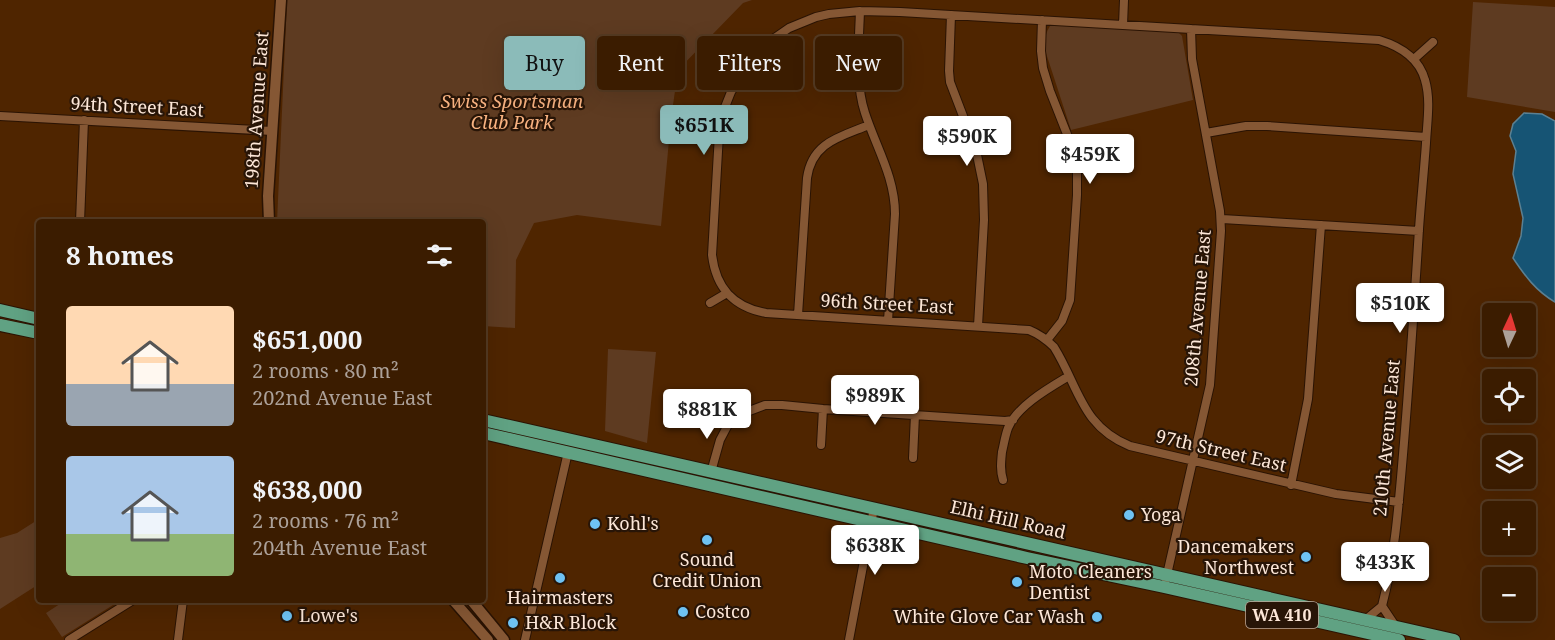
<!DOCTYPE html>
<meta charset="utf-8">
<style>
:root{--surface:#3b1c00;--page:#42250a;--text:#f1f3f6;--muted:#aca199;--line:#543a22;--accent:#8bbbb9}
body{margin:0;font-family:"Noto Serif",serif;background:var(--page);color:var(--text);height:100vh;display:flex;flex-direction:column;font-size:22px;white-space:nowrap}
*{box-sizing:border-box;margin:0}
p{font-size:20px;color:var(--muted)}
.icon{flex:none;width:33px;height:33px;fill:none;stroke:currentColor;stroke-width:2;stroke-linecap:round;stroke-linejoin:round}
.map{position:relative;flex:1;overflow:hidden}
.details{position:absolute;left:36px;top:219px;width:450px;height:384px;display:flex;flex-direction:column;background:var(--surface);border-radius:6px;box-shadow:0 6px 24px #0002,0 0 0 2px var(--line)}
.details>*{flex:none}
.guide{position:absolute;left:504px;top:36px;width:570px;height:54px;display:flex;gap:12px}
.needle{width:39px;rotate:4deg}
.fabs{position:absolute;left:1482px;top:303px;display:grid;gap:12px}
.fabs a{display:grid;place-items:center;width:54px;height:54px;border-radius:6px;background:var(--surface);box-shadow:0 6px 24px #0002,0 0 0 2px var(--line);font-size:30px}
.price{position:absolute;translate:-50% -51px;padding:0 14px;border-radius:6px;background:#fff;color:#222;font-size:20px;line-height:39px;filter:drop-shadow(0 2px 3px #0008)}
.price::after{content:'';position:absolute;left:50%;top:36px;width:18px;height:14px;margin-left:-9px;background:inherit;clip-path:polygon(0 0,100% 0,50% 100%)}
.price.active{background:var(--accent);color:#111}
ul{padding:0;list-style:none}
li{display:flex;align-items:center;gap:18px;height:150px;padding:0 30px}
li span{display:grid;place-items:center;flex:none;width:168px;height:120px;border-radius:6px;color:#555}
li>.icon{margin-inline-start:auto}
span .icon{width:72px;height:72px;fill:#fffc;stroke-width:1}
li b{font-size:26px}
h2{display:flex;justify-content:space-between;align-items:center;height:72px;padding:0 30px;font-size:26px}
.chip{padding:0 21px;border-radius:6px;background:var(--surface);box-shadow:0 6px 24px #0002,0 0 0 2px var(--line);font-size:21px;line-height:54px}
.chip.active{background:var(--accent);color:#111}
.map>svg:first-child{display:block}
.green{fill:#5e3b21}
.water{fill:#165474;stroke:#5b8092;stroke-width:1.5}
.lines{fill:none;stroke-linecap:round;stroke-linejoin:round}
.minor-casing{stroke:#2a1303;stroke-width:10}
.tertiary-casing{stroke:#2a1303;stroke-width:13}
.secondary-casing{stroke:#2a1303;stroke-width:13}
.primary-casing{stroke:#2a1303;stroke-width:14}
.minor{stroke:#855734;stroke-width:8}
.tertiary{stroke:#855734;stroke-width:10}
.secondary{stroke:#855734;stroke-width:10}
.primary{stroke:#60a283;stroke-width:12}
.poi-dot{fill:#6ec2f3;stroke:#281507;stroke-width:2}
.labels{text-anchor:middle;stroke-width:4.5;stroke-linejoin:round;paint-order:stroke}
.shield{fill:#281507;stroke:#bda899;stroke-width:1.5}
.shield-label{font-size:16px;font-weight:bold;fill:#fde7d8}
.park-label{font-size:18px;font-style:italic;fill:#f8b280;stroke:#281507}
.street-label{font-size:18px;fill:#fde7d8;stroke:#281507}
.poi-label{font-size:18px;fill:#fde7d8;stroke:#281507;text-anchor:start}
</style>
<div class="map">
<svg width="1555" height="640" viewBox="0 0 1555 640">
<rect width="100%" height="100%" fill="#4f2500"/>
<!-- green -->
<path class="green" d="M287,0H752L743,3L678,70L671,119L661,226L577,215L534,223L516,260L515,328L483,326V222H277Z
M1473,2L1555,7V112L1467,97Z
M1055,25L1178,32L1182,36L1193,100L1071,130L1045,50C1044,41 1045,34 1050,26Z
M608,349L656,352L647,443L605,431Z
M39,519V584L0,609V538L17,533Z
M66,600H121L62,637L46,613Z"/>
<!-- water -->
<path class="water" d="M1524,113L1542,114L1555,121V302C1536,291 1525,276 1513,258L1521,236L1523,218L1513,174L1516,151L1510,136L1513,124Z"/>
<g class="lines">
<!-- minor casing -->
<g class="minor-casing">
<path id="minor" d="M860,11C859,41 855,84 865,113C876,147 895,177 895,214L888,321
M951,15L949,71L950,82L976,150L983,184L984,220L978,326
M1042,20L1041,51L1043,68L1050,91L1074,152L1077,172V195L1070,300L1062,321L1047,340
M1123,25L1124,0
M1414,59L1433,42
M0,116L272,131
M1206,133L1246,126H1267L1426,137
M1222,219L1419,231
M80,222L84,120
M710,303L727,293
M798,315L807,178C812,142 840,137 869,125
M701,398L730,421
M821,445L823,409
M913,458L915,415
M711,472L720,440L730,421L736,416L765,405H782L823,409L1005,421L1013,420
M1003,480C1000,470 1001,462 1002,452C1004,444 1005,436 1008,428C1017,406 1049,388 1069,376
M1291,485L1308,399L1321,225
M1166,579L1210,385L1221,231L1220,211L1192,59L1191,29
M1382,606C1394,560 1398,513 1402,466C1409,387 1414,308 1419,229C1421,200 1424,172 1426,143C1427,122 1431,100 1425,80C1419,58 1399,46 1379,40L900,12L860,11L829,14L816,17L789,28L776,37L762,48L748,64L731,92L723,112L719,134L712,255C716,288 733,307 766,313L1029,330C1039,334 1046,339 1054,347C1079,387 1081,426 1130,446L1336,494L1399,502
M1365,620L1382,606L1396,627
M69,640L133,600
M178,640L183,600
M525,640L568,452
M849,640L874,508"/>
</g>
<!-- tertiary casing -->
<g class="tertiary-casing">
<path id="tertiary" d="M269,222L268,196L281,0"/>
</g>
<!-- secondary casing -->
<g class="secondary-casing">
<path id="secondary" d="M453,600L488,640
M471,600L504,640"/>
</g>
<!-- primary casing -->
<g class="primary-casing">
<path id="primary" d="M0,310L39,319
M0,325L39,333
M483,420L1454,640
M483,433L1027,558L1164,587L1399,640"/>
</g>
<!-- minor -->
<use href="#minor" class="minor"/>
<!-- tertiary -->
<use href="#tertiary" class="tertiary"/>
<!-- secondary -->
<use href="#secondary" class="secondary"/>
<!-- primary -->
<use href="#primary" class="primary"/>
</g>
<!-- markers -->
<g class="poi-dot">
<circle cx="1129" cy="515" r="6"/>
<circle cx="595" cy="524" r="6"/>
<circle cx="707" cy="540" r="6"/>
<circle cx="1306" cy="557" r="6"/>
<circle cx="560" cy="578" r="6"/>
<circle cx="1017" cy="582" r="6"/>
<circle cx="683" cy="612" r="6"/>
<circle cx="287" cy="616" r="6"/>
<circle cx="1097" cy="617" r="6"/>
<circle cx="513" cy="623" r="6"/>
</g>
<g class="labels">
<!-- shield labels -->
<rect class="shield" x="1246" y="602" width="72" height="26" rx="4.5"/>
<g class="shield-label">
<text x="1282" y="621">WA 410</text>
</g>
<!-- park labels -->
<g class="park-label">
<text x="512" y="108">Swiss Sportsman<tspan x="512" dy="21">Club Park</tspan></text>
</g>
<!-- street labels -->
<g class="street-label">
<text transform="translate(137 107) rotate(3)" y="6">94th Street East</text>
<text transform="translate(257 110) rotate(-86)" y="6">198th Avenue East</text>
<text transform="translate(887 304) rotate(3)" y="6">96th Street East</text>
<text transform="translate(1198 308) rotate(-85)" y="6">208th Avenue East</text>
<text transform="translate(1387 438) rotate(-85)" y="6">210th Avenue East</text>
<text transform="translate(1221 451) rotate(13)" y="6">97th Street East</text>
<text transform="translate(1008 520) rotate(13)" y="6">Elhi Hill Road</text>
</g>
<!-- poi labels -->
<g class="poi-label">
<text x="1141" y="521">Yoga</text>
<text x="607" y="530">Kohl's</text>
<text x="1294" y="553" text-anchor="end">Dancemakers<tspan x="1294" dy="21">Northwest</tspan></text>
<text x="707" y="566" text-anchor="middle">Sound<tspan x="707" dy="21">Credit Union</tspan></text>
<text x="1029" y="578">Moto Cleaners<tspan x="1029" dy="21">Dentist</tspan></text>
<text x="560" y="604" text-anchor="middle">Hairmasters</text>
<text x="695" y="618">Costco</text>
<text x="299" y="622">Lowe's</text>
<text x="1085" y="623" text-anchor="end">White Glove Car Wash</text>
<text x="525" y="629">H&amp;R Block</text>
</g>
</g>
</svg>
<div class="fabs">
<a><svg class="needle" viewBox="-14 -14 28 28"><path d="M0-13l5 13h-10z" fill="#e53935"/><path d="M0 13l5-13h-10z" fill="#aca199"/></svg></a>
<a><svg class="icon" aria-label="locate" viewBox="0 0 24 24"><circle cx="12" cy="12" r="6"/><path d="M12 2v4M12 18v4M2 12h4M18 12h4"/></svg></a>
<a><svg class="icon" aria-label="layers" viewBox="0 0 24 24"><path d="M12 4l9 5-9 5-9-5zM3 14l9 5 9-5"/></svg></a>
<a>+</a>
<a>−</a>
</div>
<b class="price active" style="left:704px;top:156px">$651K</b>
<b class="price" style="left:967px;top:167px">$590K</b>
<b class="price" style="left:1090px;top:185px">$459K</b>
<b class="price" style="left:1400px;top:334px">$510K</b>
<b class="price" style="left:875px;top:426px">$989K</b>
<b class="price" style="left:707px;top:440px">$881K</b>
<b class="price" style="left:875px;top:576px">$638K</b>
<b class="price" style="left:1385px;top:593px">$433K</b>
<div class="guide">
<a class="chip active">Buy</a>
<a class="chip">Rent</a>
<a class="chip">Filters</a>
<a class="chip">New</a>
</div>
<section class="details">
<h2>8 homes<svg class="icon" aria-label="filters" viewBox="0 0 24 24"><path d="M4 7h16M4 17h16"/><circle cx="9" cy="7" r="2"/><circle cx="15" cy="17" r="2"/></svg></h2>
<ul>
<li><span style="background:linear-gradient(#ffd9b3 65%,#9aa5b1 0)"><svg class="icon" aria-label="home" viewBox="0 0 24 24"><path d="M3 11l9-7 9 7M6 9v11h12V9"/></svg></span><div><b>$651,000</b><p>2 rooms · 80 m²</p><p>202nd Avenue East</p></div></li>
<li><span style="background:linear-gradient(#a9c7e8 65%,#8fb573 0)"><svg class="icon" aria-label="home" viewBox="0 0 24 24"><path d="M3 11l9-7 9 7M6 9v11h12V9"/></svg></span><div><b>$638,000</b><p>2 rooms · 76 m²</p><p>204th Avenue East</p></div></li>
</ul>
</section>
</div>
